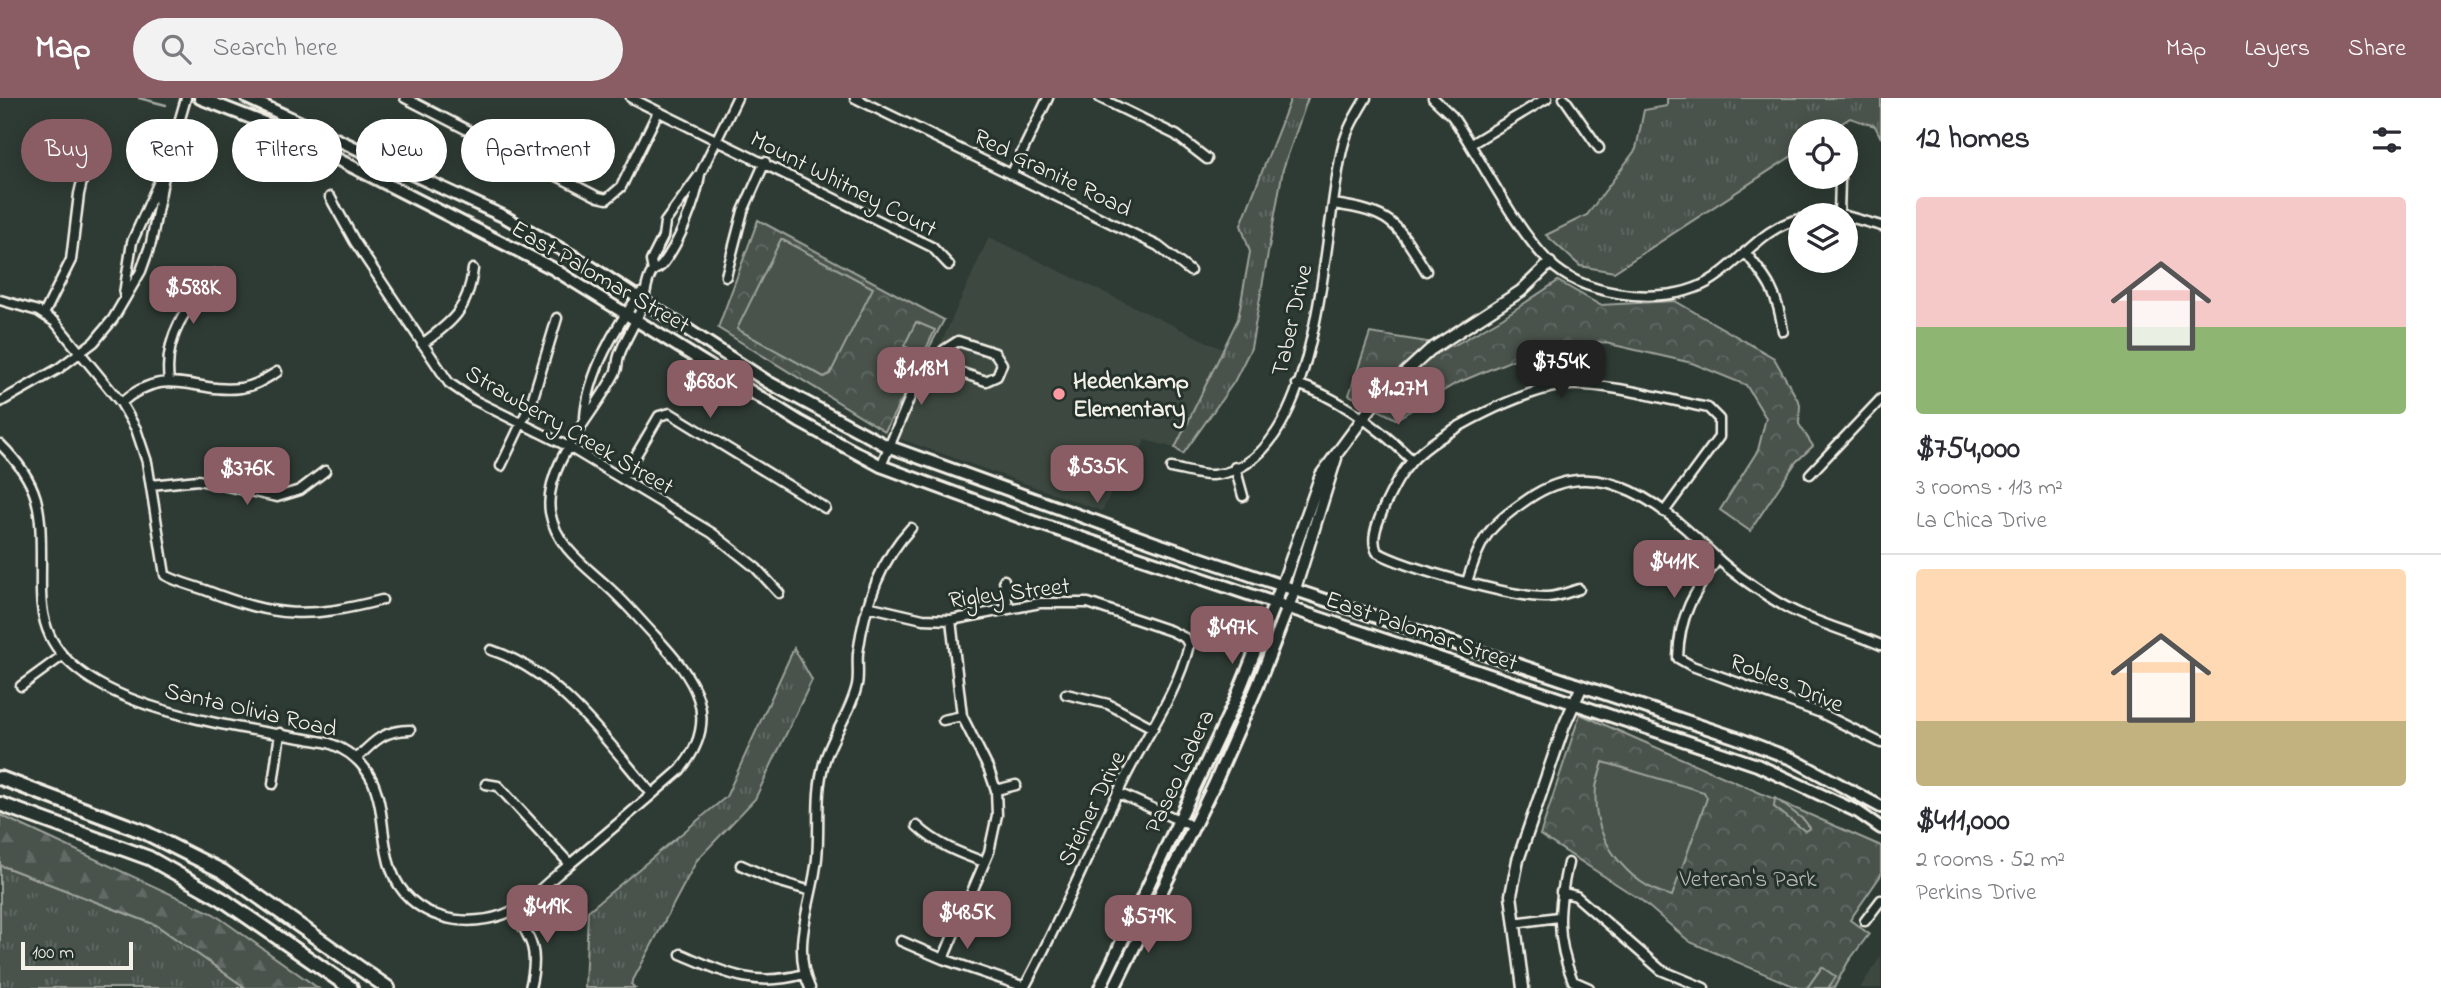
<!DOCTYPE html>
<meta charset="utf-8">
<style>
:root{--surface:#fff;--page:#f2f2f3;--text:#2b2b33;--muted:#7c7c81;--line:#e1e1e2;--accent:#8a5d65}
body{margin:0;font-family:"Indie Flower",sans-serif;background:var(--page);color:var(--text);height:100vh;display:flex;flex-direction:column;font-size:26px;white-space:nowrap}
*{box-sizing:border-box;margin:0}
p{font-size:23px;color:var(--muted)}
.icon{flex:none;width:38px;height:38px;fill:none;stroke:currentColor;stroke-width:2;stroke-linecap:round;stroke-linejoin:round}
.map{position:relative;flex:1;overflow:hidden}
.drawer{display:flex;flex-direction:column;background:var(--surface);width:560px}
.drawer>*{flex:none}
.hud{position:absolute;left:21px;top:21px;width:665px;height:63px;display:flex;gap:14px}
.controls{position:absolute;left:1788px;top:21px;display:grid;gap:14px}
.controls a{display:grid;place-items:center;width:70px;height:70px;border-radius:50%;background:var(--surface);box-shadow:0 4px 18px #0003;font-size:35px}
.scale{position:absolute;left:21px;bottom:18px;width:112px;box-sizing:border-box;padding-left:7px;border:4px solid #f4f1e8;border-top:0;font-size:19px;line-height:24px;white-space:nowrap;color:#f4f1e8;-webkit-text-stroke:5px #26332d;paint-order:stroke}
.price{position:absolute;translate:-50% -60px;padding:0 16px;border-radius:14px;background:var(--accent);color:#fff;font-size:23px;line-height:46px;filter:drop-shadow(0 2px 4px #0008)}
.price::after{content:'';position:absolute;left:50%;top:42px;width:21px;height:16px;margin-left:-10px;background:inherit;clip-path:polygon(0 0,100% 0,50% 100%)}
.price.active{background:#222;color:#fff}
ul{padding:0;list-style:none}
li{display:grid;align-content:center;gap:14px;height:371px;padding:0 35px}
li+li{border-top:2px solid var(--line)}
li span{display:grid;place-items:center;height:217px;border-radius:7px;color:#555}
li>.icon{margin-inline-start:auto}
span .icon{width:126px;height:126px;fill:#fffc;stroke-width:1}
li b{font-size:30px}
h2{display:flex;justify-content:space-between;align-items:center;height:84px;padding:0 35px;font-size:30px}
.tag{padding:0 24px;border-radius:32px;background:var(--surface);box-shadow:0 4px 18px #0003;font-size:24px;line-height:63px}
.tag.active{background:var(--accent);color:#fff}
header{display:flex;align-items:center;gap:42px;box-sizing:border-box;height:98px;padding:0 35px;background:var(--accent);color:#fff}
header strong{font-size:33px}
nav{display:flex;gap:38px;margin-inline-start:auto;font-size:24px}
.search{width:490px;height:63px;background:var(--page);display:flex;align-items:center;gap:18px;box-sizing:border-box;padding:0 24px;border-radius:38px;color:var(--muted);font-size:26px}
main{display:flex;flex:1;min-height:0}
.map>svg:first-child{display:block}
.built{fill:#3c4841}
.grass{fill:url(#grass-tufts);stroke:#9ea29a;stroke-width:2}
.forest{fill:url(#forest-firs);stroke:#9ea29a;stroke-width:2}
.park{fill:url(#park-crowns);stroke:#9ea29a;stroke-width:2}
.pitch{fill:#48524c;stroke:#9ea29a;stroke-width:2}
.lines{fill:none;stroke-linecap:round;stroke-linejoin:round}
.stream{stroke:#a4a8a0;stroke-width:2.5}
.minor-casing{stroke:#f4f1e8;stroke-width:13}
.tertiary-casing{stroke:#f4f1e8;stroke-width:15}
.secondary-casing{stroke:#f4f1e8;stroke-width:16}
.primary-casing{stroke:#f4f1e8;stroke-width:18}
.minor{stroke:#26332d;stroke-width:8}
.tertiary{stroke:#26332d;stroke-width:10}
.secondary{stroke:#26332d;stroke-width:10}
.primary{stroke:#26332d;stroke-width:12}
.poi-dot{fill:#ff9aa2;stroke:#26332d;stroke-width:2.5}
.labels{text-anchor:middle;stroke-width:6;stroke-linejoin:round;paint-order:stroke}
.street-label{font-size:24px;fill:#f4f1e8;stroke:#26332d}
.poi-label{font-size:24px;font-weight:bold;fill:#f4f1e8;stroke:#26332d;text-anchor:start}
.park-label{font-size:24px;fill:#b8b9b1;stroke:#26332d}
</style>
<header>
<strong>Map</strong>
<div class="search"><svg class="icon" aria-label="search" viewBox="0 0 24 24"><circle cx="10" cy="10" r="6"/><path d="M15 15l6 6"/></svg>Search here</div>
<nav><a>Map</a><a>Layers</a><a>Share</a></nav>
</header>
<main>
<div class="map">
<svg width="1881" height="890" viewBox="0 0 1881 890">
<defs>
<pattern id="grass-tufts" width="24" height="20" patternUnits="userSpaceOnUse" patternTransform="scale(1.75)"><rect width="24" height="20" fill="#48524c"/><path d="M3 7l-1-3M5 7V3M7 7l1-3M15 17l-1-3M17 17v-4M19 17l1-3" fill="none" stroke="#636b66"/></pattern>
<pattern id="forest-firs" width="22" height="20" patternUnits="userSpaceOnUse" patternTransform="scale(1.75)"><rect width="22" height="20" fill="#48524c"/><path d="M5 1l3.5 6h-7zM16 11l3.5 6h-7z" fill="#636b66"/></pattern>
<pattern id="park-crowns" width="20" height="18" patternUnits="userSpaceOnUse" patternTransform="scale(1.75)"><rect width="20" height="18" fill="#48524c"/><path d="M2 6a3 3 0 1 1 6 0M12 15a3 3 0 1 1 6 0" fill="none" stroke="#636b66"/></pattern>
</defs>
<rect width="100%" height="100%" fill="#2e3b34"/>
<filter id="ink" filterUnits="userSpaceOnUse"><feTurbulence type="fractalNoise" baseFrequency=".0143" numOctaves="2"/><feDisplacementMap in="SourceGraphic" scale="14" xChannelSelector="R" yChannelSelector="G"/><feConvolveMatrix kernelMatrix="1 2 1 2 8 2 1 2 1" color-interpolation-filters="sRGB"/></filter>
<g filter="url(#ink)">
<!-- built -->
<path class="built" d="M989,139L1222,251L1175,350L1145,342L1129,380L1115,387L1102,413L898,340Z
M1881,858V890H1860Z"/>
<!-- grass -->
<path class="grass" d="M1291,0H1308L1283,71L1251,250L1234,284L1183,356L1175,350L1238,221L1250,154L1241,127Z
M1667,0H1881V40L1875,28L1850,20L1829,33H1801V52L1614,174L1580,168L1546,137L1587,117L1636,51L1644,12L1667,8Z
M794,550L812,582L755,701L697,762L631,886L635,890H585L588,813L726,699Z
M0,767L156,827L246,890H0Z"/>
<!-- forest -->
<path class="forest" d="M0,717L214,816L318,890H246L156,827L0,767Z"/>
<!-- park -->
<path class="park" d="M758,122L944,222L885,333L718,230Z
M1558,183L1600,207L1675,203L1774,260L1800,306L1799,326L1813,348L1796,364L1750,433L1720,412L1758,352L1766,320L1746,287L1692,265L1601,244L1534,253L1455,286L1396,321L1349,297L1370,235L1453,248L1502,220Z
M1580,616L1881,748V777L1850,822L1869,836L1848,864L1834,890H1798L1690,844L1641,802L1540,737Z"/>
<!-- pitch -->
<path class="pitch" d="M781,141L873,190L830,276L824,279L737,231Z
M916,224L935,232L923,257L904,248Z
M1603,664L1704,694L1707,700L1672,798C1626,786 1591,739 1596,690C1597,682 1601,672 1603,664Z
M1775,700L1804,722L1810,730L1805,733L1774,709Z
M1822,869L1836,879L1828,890H1807Z"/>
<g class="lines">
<!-- stream -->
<path class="stream" d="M139,0L166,7"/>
<!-- minor casing -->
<g class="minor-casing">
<path id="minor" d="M405,0L598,99L607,101L621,89L658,14
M631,0L932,149L949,167
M855,0L1158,148L1190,173
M1100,0L1176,37L1207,61
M1433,0L1452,18C1482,62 1513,128 1549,164C1582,197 1653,206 1695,190C1736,175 1757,129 1801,121
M1564,0L1599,50
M1471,46L1547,0
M1012,75L1048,0
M330,99L355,144L449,285L474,302L569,349L712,435L756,470L779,495
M1334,106C1393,115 1396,124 1426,173
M1839,116L1840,81
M1824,117H1844
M1846,118L1881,128
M1745,154C1768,182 1778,196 1783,233
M653,173L651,163L663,139L665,124L700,76L737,0
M726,178L743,113L765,64
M124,196L132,144L161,79
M0,202L38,213L55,224L121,305L136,331L147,364L165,477C177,484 191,487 205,492C277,520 307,521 382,502
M44,216L71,162L79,96L89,54
M958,243L995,255L1002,266L997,278L986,283L944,269V252Z
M422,246C453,224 468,211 473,171
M169,283C163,239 187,208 215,176
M1297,286C1341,300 1379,330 1412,362
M0,304L58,271L94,244L113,221L141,173L151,145L165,73L186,0
M121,305C166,265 194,296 241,290C255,288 265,281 277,274
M585,319C588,276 615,229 641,195
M0,346C41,386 41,411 41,465C41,490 39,515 50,538C87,616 252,630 329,645C348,652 363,664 372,682C385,710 381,743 391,771C408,821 468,834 512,813C528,805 544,787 558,776C599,742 640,707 680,672C724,619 693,579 655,538C639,521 625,504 607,488C584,467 556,448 550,414C543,365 597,314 616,273C618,268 617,263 619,258C625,239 638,223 643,205C646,195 646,183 652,174C656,169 656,173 661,168C678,148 697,101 700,76
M501,368L532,303L557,220
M881,368L916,285L944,269
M1235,369L1243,398
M1171,370C1183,372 1200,378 1213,377C1324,368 1322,127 1343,48C1347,31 1357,15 1366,0
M1810,376L1881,301
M622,381L659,318L670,315L825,410
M151,387L198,382L277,399L300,392L325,373
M1718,461C1694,495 1679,517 1678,560L1692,568L1821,615L1881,645
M1004,482L1008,509
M1467,484C1481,438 1489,428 1528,401C1601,350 1667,411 1717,460C1732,475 1752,487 1769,499C1804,522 1843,531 1881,547
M1579,491C1569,494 1558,499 1547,499C1515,500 1405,470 1377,454C1370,440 1378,424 1384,409C1392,393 1399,377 1411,364C1437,334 1527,290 1566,287C1605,284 1669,302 1708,310L1719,321V339L1664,414
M867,508L923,521L951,522L1040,505H1088L1171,533L1185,540L1189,547C1177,596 1146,637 1124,682C1090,751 1061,822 1024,890
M491,552C558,573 608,645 652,696
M21,588L62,558
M1066,596L1108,606L1153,630
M943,622L962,618
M356,661C374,643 384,632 410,632
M273,686L280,635
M486,686L498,688L570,766
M996,692L1016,687
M1118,695L1192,728
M917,728C936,746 959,755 984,764
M1568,765C1558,809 1555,840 1573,883L1589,890
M741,767L777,783L811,793
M1561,794L1576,798L1661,872L1704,890
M513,813C533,843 539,854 530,890
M1865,823L1881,802
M1514,825L1558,819
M901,843L943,861L1025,889
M681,856C726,875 754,890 804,876
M943,861L989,754L997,717L996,692L989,672L962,618L951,522
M810,890C790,846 813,804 817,760C820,728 815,697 824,665C831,639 851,615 857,587C859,577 857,566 858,555C864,510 879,464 911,430"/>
</g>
<!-- tertiary casing -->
<g class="tertiary-casing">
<path id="tertiary" d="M1282,487L1321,377L1378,300L1430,252L1521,193L1550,165
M1295,491L1336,360
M1523,890L1511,797L1518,762L1564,628L1581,590"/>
</g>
<!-- secondary casing -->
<g class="secondary-casing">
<path id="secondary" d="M200,0L272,28L552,170L800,324L881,368L1028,422L1757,667L1858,714L1881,730
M247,0L505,119L585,165L768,284L887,348L1158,446L1737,640L1792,661L1881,709
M1100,890L1235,603L1282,487
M1114,890L1214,687L1257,589L1295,491"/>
</g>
<!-- primary casing -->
<g class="primary-casing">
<path id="primary" d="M0,680L142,733L222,773L388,890
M0,706L149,760L222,801L351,890"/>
</g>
<!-- minor -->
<use href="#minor" class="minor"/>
<!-- tertiary -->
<use href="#tertiary" class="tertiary"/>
<!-- secondary -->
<use href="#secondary" class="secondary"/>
<!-- primary -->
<use href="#primary" class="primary"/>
</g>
</g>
<!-- markers -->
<circle class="poi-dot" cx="1059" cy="296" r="7"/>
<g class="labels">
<!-- street labels -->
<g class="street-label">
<text transform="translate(1053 74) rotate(26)" y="8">Red Granite Road</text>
<text transform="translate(844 85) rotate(27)" y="8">Mount Whitney Court</text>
<text transform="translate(601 178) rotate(30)" y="8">East Palomar Street</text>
<text transform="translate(1291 222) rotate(-77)" y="8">Taber Drive</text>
<text transform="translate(570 331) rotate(30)" y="8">Strawberry Creek Street</text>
<text transform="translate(1009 494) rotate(-7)" y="8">Rigley Street</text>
<text transform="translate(1422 532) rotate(19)" y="8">East Palomar Street</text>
<text transform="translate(1787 584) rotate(22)" y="8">Robles Drive</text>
<text transform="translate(251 611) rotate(13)" y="8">Santa Olivia Road</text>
<text transform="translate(1179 673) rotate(-65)" y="8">Paseo Ladera</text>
<text transform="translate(1091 710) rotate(-64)" y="8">Steiner Drive</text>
</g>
<!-- poi labels -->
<g class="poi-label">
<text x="1073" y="290">Hedenkamp<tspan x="1073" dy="28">Elementary</tspan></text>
</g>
<!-- park labels -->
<g class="park-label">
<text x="1748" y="788">Veteran's Park</text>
</g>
</g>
</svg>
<div class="controls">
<a><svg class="icon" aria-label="locate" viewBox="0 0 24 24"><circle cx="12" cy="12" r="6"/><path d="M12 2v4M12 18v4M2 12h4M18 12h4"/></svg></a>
<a><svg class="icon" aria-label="layers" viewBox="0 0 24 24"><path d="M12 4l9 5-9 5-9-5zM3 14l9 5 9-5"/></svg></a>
</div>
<div class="scale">100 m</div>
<b class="price" style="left:193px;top:228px">$588K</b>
<b class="price active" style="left:1561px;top:302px">$754K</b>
<b class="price" style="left:921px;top:309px">$1.18M</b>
<b class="price" style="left:710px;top:322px">$680K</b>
<b class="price" style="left:1398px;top:329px">$1.27M</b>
<b class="price" style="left:1097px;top:407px">$535K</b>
<b class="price" style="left:247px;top:409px">$376K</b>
<b class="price" style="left:1674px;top:502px">$411K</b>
<b class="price" style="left:1232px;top:568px">$497K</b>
<b class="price" style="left:547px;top:847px">$419K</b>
<b class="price" style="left:967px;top:853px">$485K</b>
<b class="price" style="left:1148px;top:857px">$579K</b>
<div class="hud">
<a class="tag active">Buy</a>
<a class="tag">Rent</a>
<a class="tag">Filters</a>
<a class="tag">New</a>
<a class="tag">Apartment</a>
</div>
</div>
<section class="drawer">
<h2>12 homes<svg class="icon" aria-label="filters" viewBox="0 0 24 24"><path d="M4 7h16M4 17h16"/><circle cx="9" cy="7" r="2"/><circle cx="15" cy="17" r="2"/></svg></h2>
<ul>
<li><span style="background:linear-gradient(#f6c9c9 60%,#8fb573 0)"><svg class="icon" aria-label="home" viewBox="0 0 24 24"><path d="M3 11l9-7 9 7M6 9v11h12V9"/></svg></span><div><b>$754,000</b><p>3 rooms · 113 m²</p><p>La Chica Drive</p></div></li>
<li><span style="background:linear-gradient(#ffd9b3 70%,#c2b280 0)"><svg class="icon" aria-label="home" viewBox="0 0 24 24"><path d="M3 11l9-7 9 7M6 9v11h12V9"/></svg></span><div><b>$411,000</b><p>2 rooms · 52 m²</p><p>Perkins Drive</p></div></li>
</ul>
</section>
</main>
